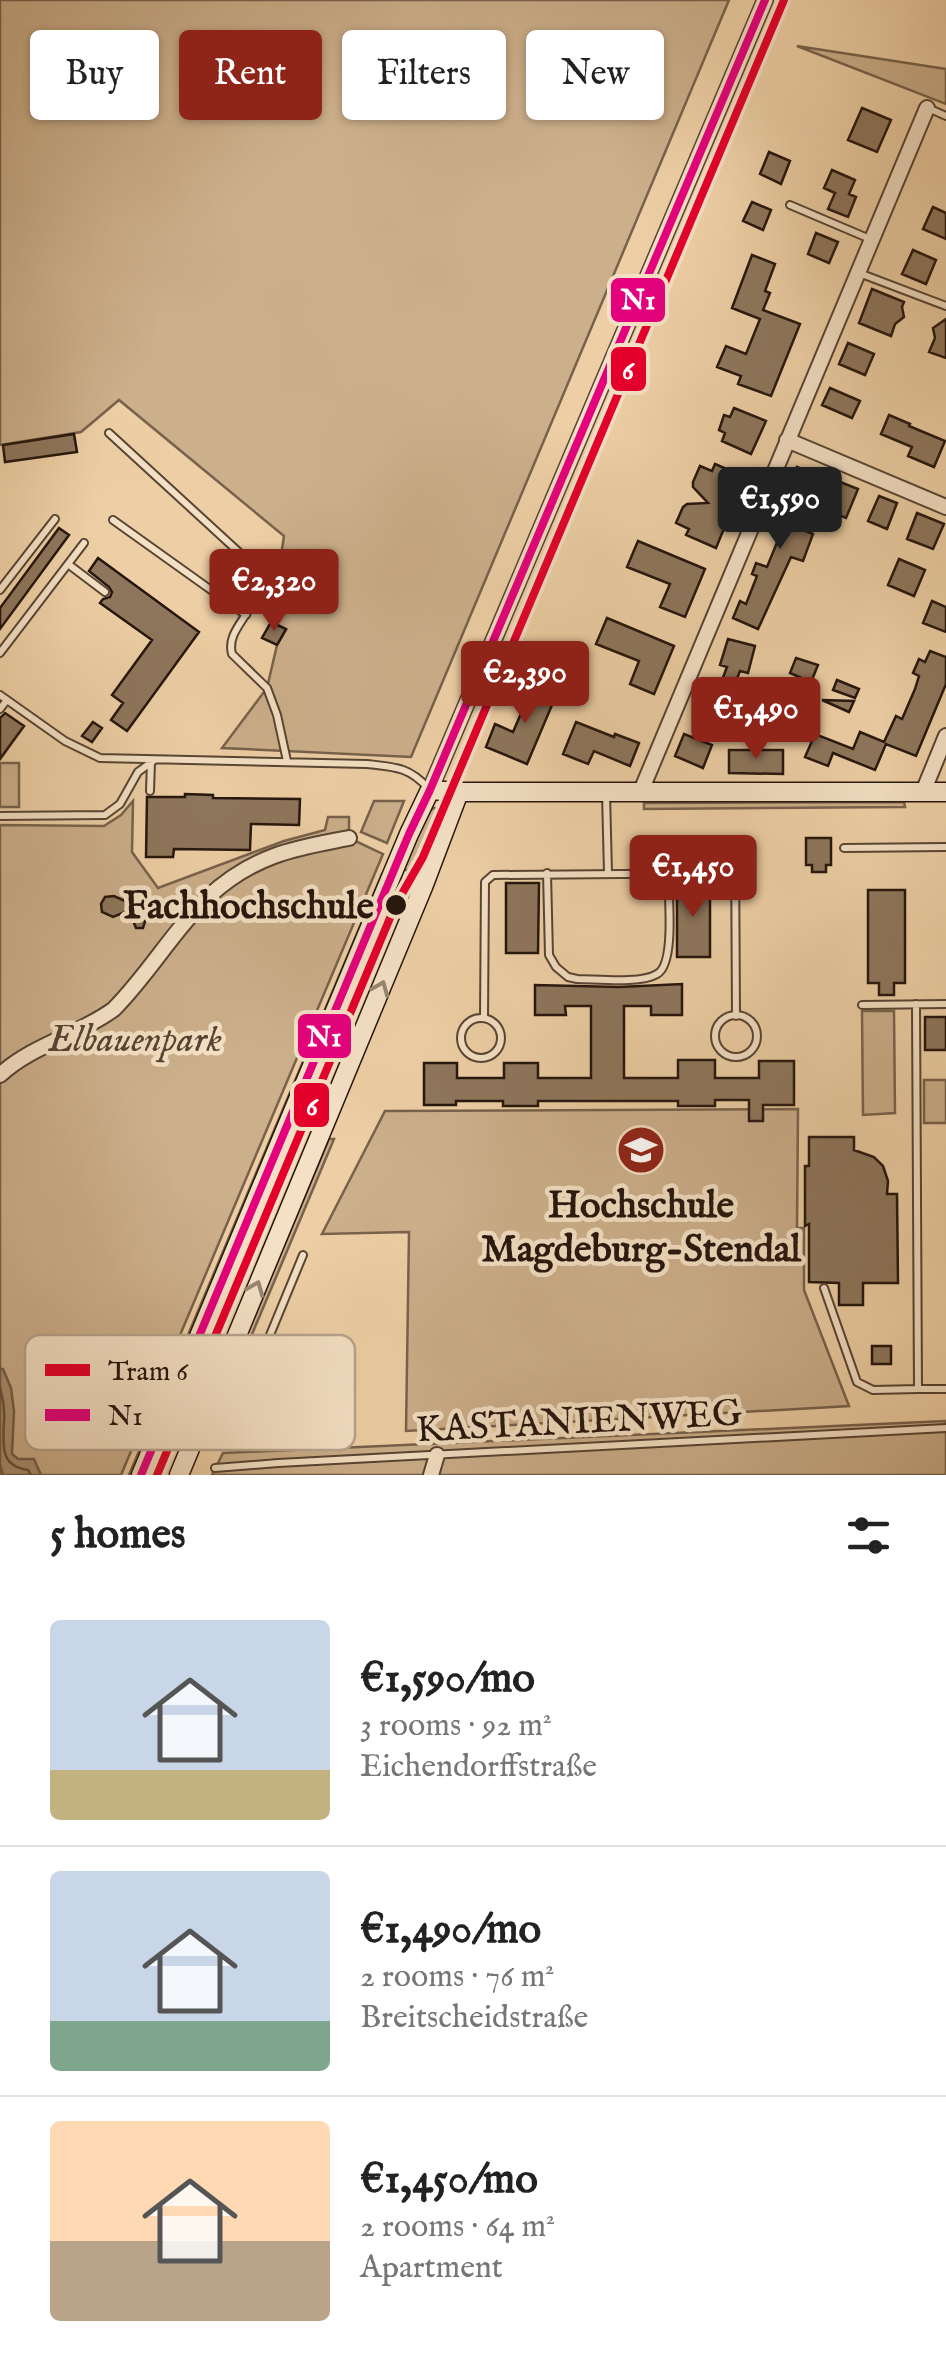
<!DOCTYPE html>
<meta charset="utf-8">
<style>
:root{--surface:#fff;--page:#f2f2f2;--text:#222;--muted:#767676;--line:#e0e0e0;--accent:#8f2418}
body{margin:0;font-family:"IM FELL English",serif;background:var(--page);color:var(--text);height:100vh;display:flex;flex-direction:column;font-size:38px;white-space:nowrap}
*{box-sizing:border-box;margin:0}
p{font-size:32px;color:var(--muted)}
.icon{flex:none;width:55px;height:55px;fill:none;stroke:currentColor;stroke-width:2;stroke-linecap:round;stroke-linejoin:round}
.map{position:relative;height:1475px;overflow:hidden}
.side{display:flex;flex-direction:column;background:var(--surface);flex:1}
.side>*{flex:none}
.guide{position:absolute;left:30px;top:30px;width:888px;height:90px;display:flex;gap:20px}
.price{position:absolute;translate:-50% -85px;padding:0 22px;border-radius:10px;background:var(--accent);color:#fff;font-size:32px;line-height:65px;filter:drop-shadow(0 2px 5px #0008)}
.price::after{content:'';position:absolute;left:50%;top:60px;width:30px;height:22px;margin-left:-15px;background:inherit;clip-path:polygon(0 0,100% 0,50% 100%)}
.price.current{background:#222;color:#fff}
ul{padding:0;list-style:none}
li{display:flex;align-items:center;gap:30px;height:250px;padding:0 50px}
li+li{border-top:2px solid var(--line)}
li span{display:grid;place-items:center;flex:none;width:280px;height:200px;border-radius:10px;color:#555}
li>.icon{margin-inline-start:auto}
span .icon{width:120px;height:120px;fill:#fffc;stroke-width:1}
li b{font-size:42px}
h2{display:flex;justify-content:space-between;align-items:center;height:120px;padding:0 50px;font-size:42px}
.tag{padding:0 35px;border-radius:10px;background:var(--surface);box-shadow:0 2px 8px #0004;font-size:35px;line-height:90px}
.tag.current{background:var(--accent);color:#fff}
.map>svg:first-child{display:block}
.green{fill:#ccaf8b;stroke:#78624c;stroke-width:2.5}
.water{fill:#aa9071;stroke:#755f49;stroke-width:2.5}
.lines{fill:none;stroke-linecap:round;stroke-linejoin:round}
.shore{stroke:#68523f;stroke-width:2.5}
.building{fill:#8e765c;stroke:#25150d;stroke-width:2.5}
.lane-casing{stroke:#574433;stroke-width:10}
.street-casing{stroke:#574433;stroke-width:18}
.secondary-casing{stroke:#25150d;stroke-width:21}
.lane{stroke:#f4e0c4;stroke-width:6}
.street{stroke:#f4e0c4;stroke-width:14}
.secondary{stroke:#f4e0c4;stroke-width:18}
.bus-1-casing{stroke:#f4e0c4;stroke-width:15}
.bus-1{stroke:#e5007d;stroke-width:8}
.tram-1-casing{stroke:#f4e0c4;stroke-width:15}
.tram-1{stroke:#e4002b;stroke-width:8}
.oneway{stroke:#978572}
.stop-dot{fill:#25150d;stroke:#f4e0c4;stroke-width:4}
.labels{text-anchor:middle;stroke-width:9;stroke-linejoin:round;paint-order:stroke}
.stop-label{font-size:38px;font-weight:bold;fill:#25150d;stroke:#f4e0c4;text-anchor:end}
.park-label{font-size:38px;font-style:italic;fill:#574333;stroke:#f4e0c4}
.poi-label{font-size:38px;font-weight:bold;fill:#25150d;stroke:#f4e0c4}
.street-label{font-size:38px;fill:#25150d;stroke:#f4e0c4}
.key{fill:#f4e0c4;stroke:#b6a38d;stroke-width:2.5}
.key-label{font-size:28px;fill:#25150d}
.line-badge{stroke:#f4e0c4;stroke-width:4}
.badge-label{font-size:28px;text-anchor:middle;font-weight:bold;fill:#fff}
</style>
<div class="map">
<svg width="946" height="1475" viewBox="0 0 946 1475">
<rect width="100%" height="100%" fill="#eecfa5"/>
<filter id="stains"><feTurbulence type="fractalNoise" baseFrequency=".002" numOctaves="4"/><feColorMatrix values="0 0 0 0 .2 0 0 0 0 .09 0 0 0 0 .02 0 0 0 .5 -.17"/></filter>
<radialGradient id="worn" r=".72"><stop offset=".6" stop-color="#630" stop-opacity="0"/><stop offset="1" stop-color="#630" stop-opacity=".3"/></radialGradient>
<!-- green -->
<path class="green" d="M0,0H729L411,757L222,748L267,688L277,645L286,630L271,622L284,536L119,400L81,432L0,445Z
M797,46L946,69V104Z
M0,763H19V807H0Z
M133,801L132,852L158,888L284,841L325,830L328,817H349V838L383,854L121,1475H0V825L104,826L121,815Z
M374,801H404L387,843L361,832Z
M904,802L905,807L644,809V803Z
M433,808H439L411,872L403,869L428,813Z
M385,872L134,1475H129L382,874Z
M399,878L406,880L388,911L153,1475H148Z
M862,1011H894L895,1113L863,1115Z
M924,1080H946V1123H924Z
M798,1109L797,1228H804V1290L849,1406L406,1431L409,1232L322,1234L385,1111Z
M329,1139H334L245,1351L241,1348Z
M946,1421V1475H212L223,1453Z"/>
<!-- water -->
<path class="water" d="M0,1369H3L11,1388L14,1411L12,1454L18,1459H34L41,1475H3L0,1464Z"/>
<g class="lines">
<!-- shore -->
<path class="shore" d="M0,1388C3,1399 5,1409 4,1421C3,1447 0,1466 28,1470L31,1475"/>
</g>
<!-- building -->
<path class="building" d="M862,108L891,120L877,152L848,140Z
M769,152L790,161L781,184L760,174Z
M832,170L855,180L849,194L856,197L848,217L828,209L835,193L824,188Z
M752,202L771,210L763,230L743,221Z
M933,207L946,213V239L923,229Z
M816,233L838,242L829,263L808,254Z
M913,250L936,260L926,284L902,274Z
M752,255L775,264L765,291L770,293L763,310L800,324L771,396L738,384L741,376L717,367L726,346L746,354L760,319L732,308Z
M872,289L904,302L902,307L904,317L895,324L891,336L859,323Z
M946,319V358L929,352L935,338L933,328Z
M848,343L874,354L865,375L839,364Z
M830,388L860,401L852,418L822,405Z
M734,408L766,421L751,454L722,441L725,433L719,430L724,415L730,417Z
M889,415L910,424L909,426L945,441L934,467L908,456L912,447L881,434Z
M74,434L77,452L5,462L3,445Z
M715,464L745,477L716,548L686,535L689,529L676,523L683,507L687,504L708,503L693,487V482L700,466L712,471Z
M797,467L818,476L796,527L813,534L803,561L791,557L758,629L733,618L740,601L746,604L757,576L752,574L756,563L767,567L792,506L782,501Z
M840,482L858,489L846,518L828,511Z
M879,496L897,503L887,529L868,521Z
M917,513L944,524L933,549L907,539Z
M59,528L69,535L0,629V608Z
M638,541L705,569L685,617L660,607L670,584L627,567Z
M98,558L199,632L127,731L111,720L123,703L112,695L152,640L100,603L103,599L110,597L112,592L109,587L89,571Z
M899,559L925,570L914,596L888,585Z
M932,601L946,607V632L923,623Z
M607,618L674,646L654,694L630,684L639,661L596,644Z
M271,622L286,629L277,645L262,638Z
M728,639L755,646L748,673L740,671L724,711L699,701L706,683L719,688L727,667L720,665Z
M930,651L946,657V684L916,756L886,744L875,770L833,753L828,766L805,757L815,734L853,749L860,732L884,742L896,716L902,719L915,689L919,676L913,673L919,659L925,662Z
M796,658L818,665L811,682L790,673Z
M837,680L859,689L855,698L833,690Z
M535,681L558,691L527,764L486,747L495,724L513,732Z
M765,699L800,700L799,720H791V726H775V720H765Z
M822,700L854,701L849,712Z
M5,713L24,726L0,759V718Z
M93,722L102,728L92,742L82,736Z
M576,722L614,737L615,734L639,743L630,766L594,751L588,764L563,754Z
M684,734L712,745L703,768L675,756Z
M729,750H783V774L729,773Z
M185,794L213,795V798L300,799L299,825L251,824L250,850L174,849L173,857H146L147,797H185Z
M806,838H831V865H826V872H812V865H806Z
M506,883H539L538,953H506Z
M677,883H710V957H677Z
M868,890H905V983H894V995H879V983H868Z
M136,894L145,896L150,905L143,928H136L132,918L125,912L113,917L102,912L101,904L105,897L114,896L125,901Z
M682,984V1015H651V1006H624V1078H678V1060H715V1078H759V1061H794V1105H763V1121H749V1100H715V1106H678V1101H538V1106H503V1101H456V1105H424V1063H457V1078H504V1063H538V1078H591V1006H565L566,1015H535V985L619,987Z
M925,1017H946V1050H925Z
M809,1137H854V1150L874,1157L883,1166L888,1181L887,1194H897L898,1283H863V1305H839V1283L809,1282V1224L805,1226V1166H809Z
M872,1346H891V1364H872Z"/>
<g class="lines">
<!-- lane casing -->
<g class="lane-casing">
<path id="lane" d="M928,108L946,116
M790,205L870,239
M859,273L946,306
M109,433L254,566C269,609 224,624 232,654L267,688L277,715L287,761
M113,520L246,615
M68,564L105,592
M0,590L55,519
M0,653L84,543
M0,695L65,741L100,758L367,764C395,767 409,767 428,788
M0,709L7,700
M150,791L151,762
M606,793L608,873
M0,816L105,815L120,804L138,772L153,761
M735,845L736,1016
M844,848L946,847
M547,873L549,955L556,967L568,977L577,979C597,979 641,984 657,974C676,964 668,893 668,873
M862,1005L946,1004
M715 1036a21 21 0 1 1 42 0a21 21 0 1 1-42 0Z
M461 1038a20 20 0 1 1 40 0a20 20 0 1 1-40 0Z
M484,1018L485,882L493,875L736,873
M824,1288L857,1382L873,1390L918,1389L916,1004
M232,1354L247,1358H260
M918,1389H946
M232,1427L303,1255
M215,1468L278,1463L946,1428"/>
</g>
<!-- street casing -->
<g class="street-casing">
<path id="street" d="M787,440L946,507
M430,790L765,0
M641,791L927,108
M923,792L946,736
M0,1075C32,1045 79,1035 114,1009C170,952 193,886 274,856C298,847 324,843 349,838
M431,1475L437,1455"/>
</g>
<!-- secondary casing -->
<g class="secondary-casing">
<path id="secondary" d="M141,1475L409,834L430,790L459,792H946
M179,1475L423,887L459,792"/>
</g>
<!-- lane -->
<use href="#lane" class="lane"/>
<!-- street -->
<use href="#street" class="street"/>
<!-- secondary -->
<use href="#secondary" class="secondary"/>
<!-- bus-1 casing -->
<g class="bus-1-casing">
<path id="bus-1" d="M141,1475L409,834L430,790L765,0"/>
</g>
<!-- bus-1 -->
<use href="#bus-1" class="bus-1"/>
<!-- tram-1 casing -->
<g class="tram-1-casing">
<path id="tram-1" d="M157,1475L395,906L423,857L784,0"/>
</g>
<!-- tram-1 -->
<use href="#tram-1" class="tram-1"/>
</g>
<!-- one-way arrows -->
<defs><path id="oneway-chevron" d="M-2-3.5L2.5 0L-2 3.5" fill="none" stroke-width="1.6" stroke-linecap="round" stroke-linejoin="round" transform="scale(2.5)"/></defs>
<g class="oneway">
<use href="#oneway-chevron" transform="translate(381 988) rotate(-68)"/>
<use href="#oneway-chevron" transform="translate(256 1288) rotate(-68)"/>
</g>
<!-- icons -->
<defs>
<g id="university-disc" transform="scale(2.5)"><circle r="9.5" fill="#8f2418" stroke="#f4e0c4"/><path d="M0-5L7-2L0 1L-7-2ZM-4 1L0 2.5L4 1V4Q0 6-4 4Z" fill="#fff"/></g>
</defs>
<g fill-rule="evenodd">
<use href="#university-disc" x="641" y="1150"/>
</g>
<!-- markers -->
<circle class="stop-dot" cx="396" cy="905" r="12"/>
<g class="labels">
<!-- stop labels -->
<g class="stop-label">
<text x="374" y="918">Fachhochschule</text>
</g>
<!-- park labels -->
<g class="park-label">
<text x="135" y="1051">Elbauenpark</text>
</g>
<!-- poi labels -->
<g class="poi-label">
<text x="641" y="1217">Hochschule<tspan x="641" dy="44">Magdeburg-Stendal</tspan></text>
</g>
<!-- street labels -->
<g class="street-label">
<text transform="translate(579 1420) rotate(-3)" y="13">KASTANIENWEG</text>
</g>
</g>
<!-- legend -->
<rect x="25" y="1335" width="330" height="115" rx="15" class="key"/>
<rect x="45" y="1364" width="45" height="12" fill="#e4002b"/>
<rect x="45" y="1409" width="45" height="12" fill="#e5007d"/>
<g class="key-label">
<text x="108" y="1380">Tram 6</text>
<text x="108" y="1425">N1</text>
</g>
<g class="line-badge">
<rect x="609" y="276" width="58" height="48" rx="10" fill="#e5007d"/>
<rect x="609" y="345" width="39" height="48" rx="10" fill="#e4002b"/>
<rect x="296" y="1012" width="57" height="48" rx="10" fill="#e5007d"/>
<rect x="292" y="1081" width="39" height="48" rx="10" fill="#e4002b"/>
</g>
<g class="badge-label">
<text x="638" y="309">N1</text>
<text x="628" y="379">6</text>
<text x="324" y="1046">N1</text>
<text x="312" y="1115">6</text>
</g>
<rect width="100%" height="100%" filter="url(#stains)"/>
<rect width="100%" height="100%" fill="url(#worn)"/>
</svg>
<b class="price current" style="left:780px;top:552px">€1,590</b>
<b class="price" style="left:274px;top:634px">€2,320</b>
<b class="price" style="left:525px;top:726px">€2,390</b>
<b class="price" style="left:756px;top:762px">€1,490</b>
<b class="price" style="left:693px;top:920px">€1,450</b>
<div class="guide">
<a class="tag">Buy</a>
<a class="tag current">Rent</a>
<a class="tag">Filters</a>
<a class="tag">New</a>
</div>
</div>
<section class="side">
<h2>5 homes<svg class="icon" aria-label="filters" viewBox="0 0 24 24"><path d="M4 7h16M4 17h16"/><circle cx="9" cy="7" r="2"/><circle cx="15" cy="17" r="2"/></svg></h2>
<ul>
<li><span style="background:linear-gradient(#c9d6e8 75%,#c2b280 0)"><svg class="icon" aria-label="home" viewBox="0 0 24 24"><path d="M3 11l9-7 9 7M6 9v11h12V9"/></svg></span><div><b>€1,590/mo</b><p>3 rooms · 92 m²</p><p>Eichendorffstraße</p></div></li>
<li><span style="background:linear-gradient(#c9d6e8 75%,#7fa58c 0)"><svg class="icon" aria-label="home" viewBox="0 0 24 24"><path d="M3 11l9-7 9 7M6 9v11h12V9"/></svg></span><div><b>€1,490/mo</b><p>2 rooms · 76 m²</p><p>Breitscheidstraße</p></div></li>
<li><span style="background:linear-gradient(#ffd9b3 60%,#b9a48a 0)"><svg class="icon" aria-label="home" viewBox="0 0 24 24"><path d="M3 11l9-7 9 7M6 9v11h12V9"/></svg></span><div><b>€1,450/mo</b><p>2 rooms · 64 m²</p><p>Apartment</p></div></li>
</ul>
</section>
